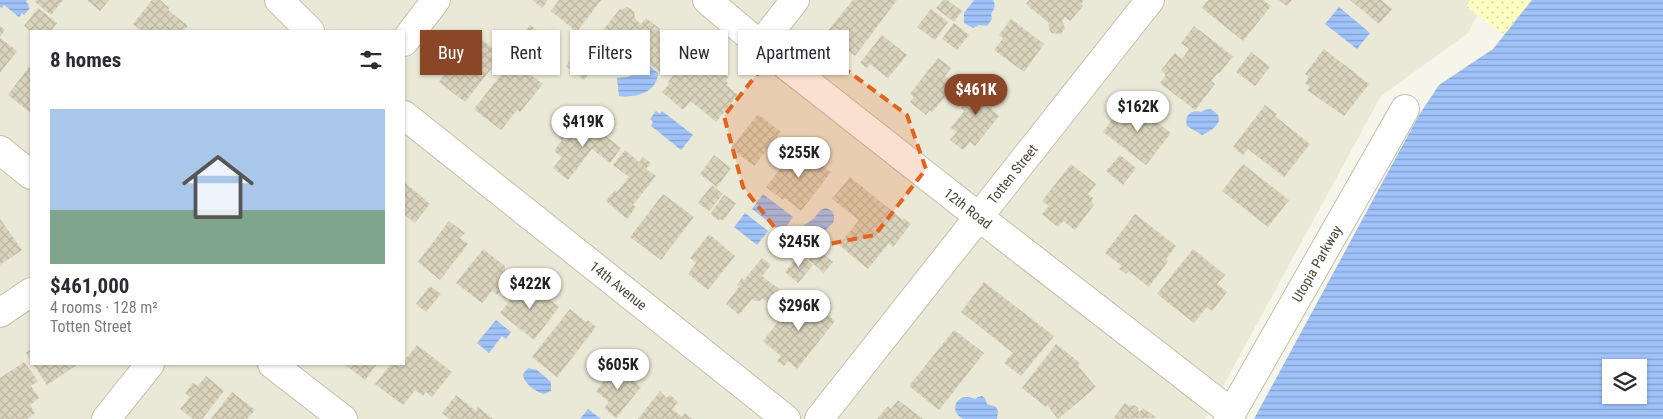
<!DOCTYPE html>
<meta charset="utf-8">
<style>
:root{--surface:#fff;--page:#f2f2f3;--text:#2b2b33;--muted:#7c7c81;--accent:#8a4626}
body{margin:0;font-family:"Roboto Condensed",sans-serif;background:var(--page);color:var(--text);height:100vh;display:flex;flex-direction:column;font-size:19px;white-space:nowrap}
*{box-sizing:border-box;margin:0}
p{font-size:16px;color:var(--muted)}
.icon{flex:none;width:28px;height:28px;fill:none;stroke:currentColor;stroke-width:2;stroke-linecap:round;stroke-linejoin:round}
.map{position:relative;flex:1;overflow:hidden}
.details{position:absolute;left:30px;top:30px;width:375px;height:335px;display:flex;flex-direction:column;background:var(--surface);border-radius:0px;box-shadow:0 1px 4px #0004}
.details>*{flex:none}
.hud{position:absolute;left:420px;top:30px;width:475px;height:45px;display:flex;gap:10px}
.controls{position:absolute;left:1602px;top:359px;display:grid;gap:10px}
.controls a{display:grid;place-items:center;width:45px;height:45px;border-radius:0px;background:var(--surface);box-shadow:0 1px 4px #0004;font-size:25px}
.price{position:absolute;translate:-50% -42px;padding:0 11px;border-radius:18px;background:#fff;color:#222;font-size:16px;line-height:32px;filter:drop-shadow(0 1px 2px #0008)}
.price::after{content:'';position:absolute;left:50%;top:30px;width:15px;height:11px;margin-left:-8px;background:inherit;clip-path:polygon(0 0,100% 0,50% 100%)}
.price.active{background:var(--accent);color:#fff}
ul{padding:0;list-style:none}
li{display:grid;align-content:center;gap:10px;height:265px;padding:0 20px}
li span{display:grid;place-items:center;height:155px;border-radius:0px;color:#555}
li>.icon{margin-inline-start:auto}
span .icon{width:90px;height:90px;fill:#fffc;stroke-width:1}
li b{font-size:21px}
h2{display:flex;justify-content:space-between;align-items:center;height:60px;padding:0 20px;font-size:21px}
.chip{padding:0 18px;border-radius:0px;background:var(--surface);box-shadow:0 1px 4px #0004;font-size:18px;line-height:45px}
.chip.active{background:var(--accent);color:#fff}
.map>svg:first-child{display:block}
.residential{fill:#eae8d6;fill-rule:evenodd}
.sand{fill:url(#sand-dots)}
.water{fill:url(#water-rules);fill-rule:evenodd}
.building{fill:url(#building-cross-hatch)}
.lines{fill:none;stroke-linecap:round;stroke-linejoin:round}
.minor-casing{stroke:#c3bfaa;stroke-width:30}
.minor{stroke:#fff;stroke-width:28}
.marked{fill:#e4631b;fill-opacity:0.2;stroke:#e4631b;stroke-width:4;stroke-dasharray:10 6;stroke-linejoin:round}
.labels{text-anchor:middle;stroke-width:4.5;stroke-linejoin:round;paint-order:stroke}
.street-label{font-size:14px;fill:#4b4736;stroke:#fff}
</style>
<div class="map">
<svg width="1663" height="419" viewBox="0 0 1663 419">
<defs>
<pattern id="sand-dots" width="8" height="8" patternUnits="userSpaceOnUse" patternTransform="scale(1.25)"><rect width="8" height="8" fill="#fdfdc1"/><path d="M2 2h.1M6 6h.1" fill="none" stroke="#dadaa6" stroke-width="1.8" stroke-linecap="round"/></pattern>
<pattern id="water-rules" width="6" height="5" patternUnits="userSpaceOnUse" patternTransform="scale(1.25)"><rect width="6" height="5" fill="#9fc2f9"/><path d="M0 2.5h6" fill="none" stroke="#849fca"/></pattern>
<pattern id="building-cross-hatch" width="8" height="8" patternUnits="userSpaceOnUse" patternTransform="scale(1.25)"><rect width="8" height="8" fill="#d9d3bc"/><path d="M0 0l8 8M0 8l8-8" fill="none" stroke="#bcb6a2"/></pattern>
</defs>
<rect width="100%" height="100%" fill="#f6f5e9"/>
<!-- residential -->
<path class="residential" d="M0,0H1485L1468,33L1381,96L1205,419H0ZM31,31H404V364H31Z"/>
<!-- sand -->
<path class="sand" d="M1470,0H1532L1505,35L1466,7Z"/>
<!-- water -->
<path class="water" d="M0,0H27L26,2L29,5L28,7L30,8L24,15L22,13L19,17L4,5L2,8L0,7Z
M974,0H993C996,5 994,10 991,14L992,19L987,26L979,25L973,28L964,23V13Z
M1532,0H1663V419H1254L1419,115L1439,85L1493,49ZM1611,368H1639V395H1611Z
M1339,7L1370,33L1357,49L1325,24Z
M645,62L658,73C657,93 635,98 619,96L617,78L627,77L641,72L638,68Z
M1210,109C1229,118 1214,130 1202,135L1187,126C1184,116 1191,109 1201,112L1205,110Z
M656,111L660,114L662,111L693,135L681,150L651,126L653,122L650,119Z
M763,194L793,217L782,232L752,209Z
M826,208C833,210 836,215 833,223L811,244L802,245C796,241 795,237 797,230C802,225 809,223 814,218C819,213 818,210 826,208Z
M745,213L768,231L757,245L734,227Z
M496,320L511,332L506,339L502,336L489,353L477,343Z
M528,368L537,370L551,382V391L544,394C536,392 523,383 523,374Z
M982,396L985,398L987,404L996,407L998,411L997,419H963C947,410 958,391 975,399L978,397Z
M588,409L601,419H580Z"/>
<!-- building -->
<path class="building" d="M36,0H63L51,15L35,2Z
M87,0H109L100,11Z
M152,0H160L169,8L168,10L188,26L183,31H142L133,24Z
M532,0H548L542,8Z
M559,0H601L577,32L551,11Z
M853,0H897L855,56L826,33Z
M943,0H947L962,11L954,22L936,8Z
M1029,0H1084L1081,4L1083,6L1070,21L1065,17L1062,21L1065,28L1061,34L1051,33L1048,25L1049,23L1026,4Z
M1208,0H1263L1271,6L1243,41L1202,8Z
M1279,0H1292L1287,6Z
M1350,0H1381L1392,9L1379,24Z
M627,7L634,11L635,19L641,24L646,18L660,29L659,31L664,36L680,49L661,73L645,61L642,65L627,54L626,55L599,35L620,9L621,10Z
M38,8L57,23L51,31H30L24,26Z
M931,9L948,22L935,40L917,27Z
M1011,19L1044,44L1024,72L994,50L1003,38L999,35Z
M954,23L969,35L957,50L942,39Z
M530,25L542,34L535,44L523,34Z
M0,26L5,30L0,37Z
M1194,26L1233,56L1219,74L1218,73L1211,81L1215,84L1195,110L1160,83L1166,75L1161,70L1175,53L1182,59L1189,49L1181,43Z
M475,35L502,55L465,102L439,82Z
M882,35L907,55L888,78L870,64L867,68L860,63Z
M0,38L17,51L0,73Z
M1324,49L1369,84L1344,116L1307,90L1310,87L1305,83L1309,77L1305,74Z
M577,50L596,64L584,80L566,66Z
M1251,52L1270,67L1255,86L1236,72Z
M687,58L695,65L697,63L709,73L717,68L728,77L726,81L728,83L726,85L738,95L716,122L691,101L683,110L662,92L669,84L668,82Z
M938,58L951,68L945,76L956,85L932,112L930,110L926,115L910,102L914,97L910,94Z
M512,61L543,84L520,112L517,110L501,130L474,109Z
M31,64V113L8,95Z
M983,80L1002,95L991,109L999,116L975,146L970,142L963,150L950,140L957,132L951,128L964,111L961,108Z
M1131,102L1171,133L1146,165L1103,132L1113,118L1117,121Z
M1265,105L1277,114L1275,116L1310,144L1284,177L1248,149L1243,155L1233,147Z
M758,114L781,132L754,166L731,148Z
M599,122L608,129L603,134L621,148L610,163L592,149L568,180L553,168L562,157L554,151L562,140L559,138L569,126L579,134L588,123L594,128Z
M797,148L831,172L801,211L785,198L783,200L766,187Z
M625,150L639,162L643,157L651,163L646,169L656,176L633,205L636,207L627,219L606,201L615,190L617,192L629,177L613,165Z
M714,155L731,168L717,187L700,174Z
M1120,155L1136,168L1123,185L1106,171Z
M1071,164L1096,184L1088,194L1093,198L1091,202L1094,205L1075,230L1063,221L1058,227L1042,214L1049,206L1042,201Z
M1243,164L1289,200L1268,227L1222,191Z
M850,177L903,220L904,218L911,224L893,247L889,243L868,269L839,245L859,220L832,199Z
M404,182L430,204L415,223L404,214Z
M712,185L723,194L709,211L698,203Z
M663,194L694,217L661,260L630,237Z
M724,195L736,203L723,221L720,219L718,220L710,214Z
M1135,214L1176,246L1166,259L1168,261L1149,287L1129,271L1126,274L1119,269L1122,266L1105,253Z
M0,219L22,250L0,265Z
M449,221L465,233L460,238L468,244L440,280L418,262Z
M709,234L735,256L708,290L688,274L696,263L690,258Z
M483,249L505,266V274L502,278L507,282L497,295L492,291L482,303L456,283Z
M1193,249L1225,275L1217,284L1227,292L1212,311L1207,307L1194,323L1157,294Z
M818,250L833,262L824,273L809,260Z
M799,254L813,265L798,283L785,272Z
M762,258L771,265L762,276L779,289L768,303L762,298L760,301H755L752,299L739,315L726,304L739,287L737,285L742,278L744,280Z
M525,281L559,307L534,340L500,313Z
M984,282L1054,336L1021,376L1004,363L1013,353L961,312Z
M430,286L441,294L426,312L416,304Z
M801,293L835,321L797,369L788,361L784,366L777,361L781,356L763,341Z
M570,309L586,322L588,320L596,327L557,377L532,357Z
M954,330L984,353L939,410L909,386Z
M1056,344L1080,363L1078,366L1096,387L1058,419L1047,405L1046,407L1022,388Z
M417,345L452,372L432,397L426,392L423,396L415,390L403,405L375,384L391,364H404V361Z
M31,349V361L26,353Z
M24,362L38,381L31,386L39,398L30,405L35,413L27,419H0V378Z
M33,364H78L47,385Z
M344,364H377L365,380Z
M616,366L641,387L616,418L604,408L609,402L596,391Z
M206,376L224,391L202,419H193L180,409L190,397L185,393L193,383L198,386Z
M660,391L667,398L670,395L678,402L672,409L682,417L685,413L692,419H638Z
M232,392L255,410L247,419H211Z
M456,395L476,411L478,407L493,419H450L442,413Z
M898,400L923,419H877L888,406L891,409Z
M1125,403L1129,406L1134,405L1138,408L1139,413L1143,408L1157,418L1113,419Z"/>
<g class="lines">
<!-- minor casing -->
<g class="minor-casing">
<g id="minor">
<path d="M279,0L310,31"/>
<path id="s1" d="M707,0L760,45L979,217L1232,413"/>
<path d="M404,42L436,0"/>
<path d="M760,45L795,0"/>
<path id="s2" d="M404,115L786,419"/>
<path d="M0,150L31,175"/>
<path d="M0,313L31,292"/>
<path d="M272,364L343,419"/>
<path d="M106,419L150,364"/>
<path id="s3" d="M819,419L1150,0"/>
<path id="s4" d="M1228,419L1405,109"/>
</g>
</g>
<!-- minor -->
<use href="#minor" class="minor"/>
</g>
<!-- marked area -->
<path class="marked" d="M829,57L907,115L926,169L875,235L793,251L743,187L724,116L761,69Z"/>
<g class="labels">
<!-- street labels -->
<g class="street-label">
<text dy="5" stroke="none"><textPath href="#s3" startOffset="312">Totten Street</textPath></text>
<text dy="5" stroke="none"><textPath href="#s1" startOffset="334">12th Road</textPath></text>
<text dy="5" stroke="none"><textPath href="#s4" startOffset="179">Utopia Parkway</textPath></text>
<text dy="5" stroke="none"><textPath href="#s2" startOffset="274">14th Avenue</textPath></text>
</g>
</g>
</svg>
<div class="controls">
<a><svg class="icon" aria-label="layers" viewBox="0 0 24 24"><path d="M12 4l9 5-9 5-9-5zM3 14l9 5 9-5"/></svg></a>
</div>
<b class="price active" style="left:976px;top:116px">$461K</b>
<b class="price" style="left:1138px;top:133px">$162K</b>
<b class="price" style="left:583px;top:148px">$419K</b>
<b class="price" style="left:799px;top:179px">$255K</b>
<b class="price" style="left:799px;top:268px">$245K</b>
<b class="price" style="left:530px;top:310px">$422K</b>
<b class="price" style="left:799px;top:332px">$296K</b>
<b class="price" style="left:618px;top:391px">$605K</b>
<div class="hud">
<a class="chip active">Buy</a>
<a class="chip">Rent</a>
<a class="chip">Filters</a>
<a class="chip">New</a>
<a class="chip">Apartment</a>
</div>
<section class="details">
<h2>8 homes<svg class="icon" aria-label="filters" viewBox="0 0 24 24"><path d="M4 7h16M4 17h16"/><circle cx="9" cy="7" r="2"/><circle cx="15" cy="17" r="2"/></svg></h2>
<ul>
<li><span style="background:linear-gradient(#a9c7e8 65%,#7fa58c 0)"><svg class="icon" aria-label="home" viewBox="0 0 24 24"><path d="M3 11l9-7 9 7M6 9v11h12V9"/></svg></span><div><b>$461,000</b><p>4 rooms · 128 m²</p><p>Totten Street</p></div></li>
</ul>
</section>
</div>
